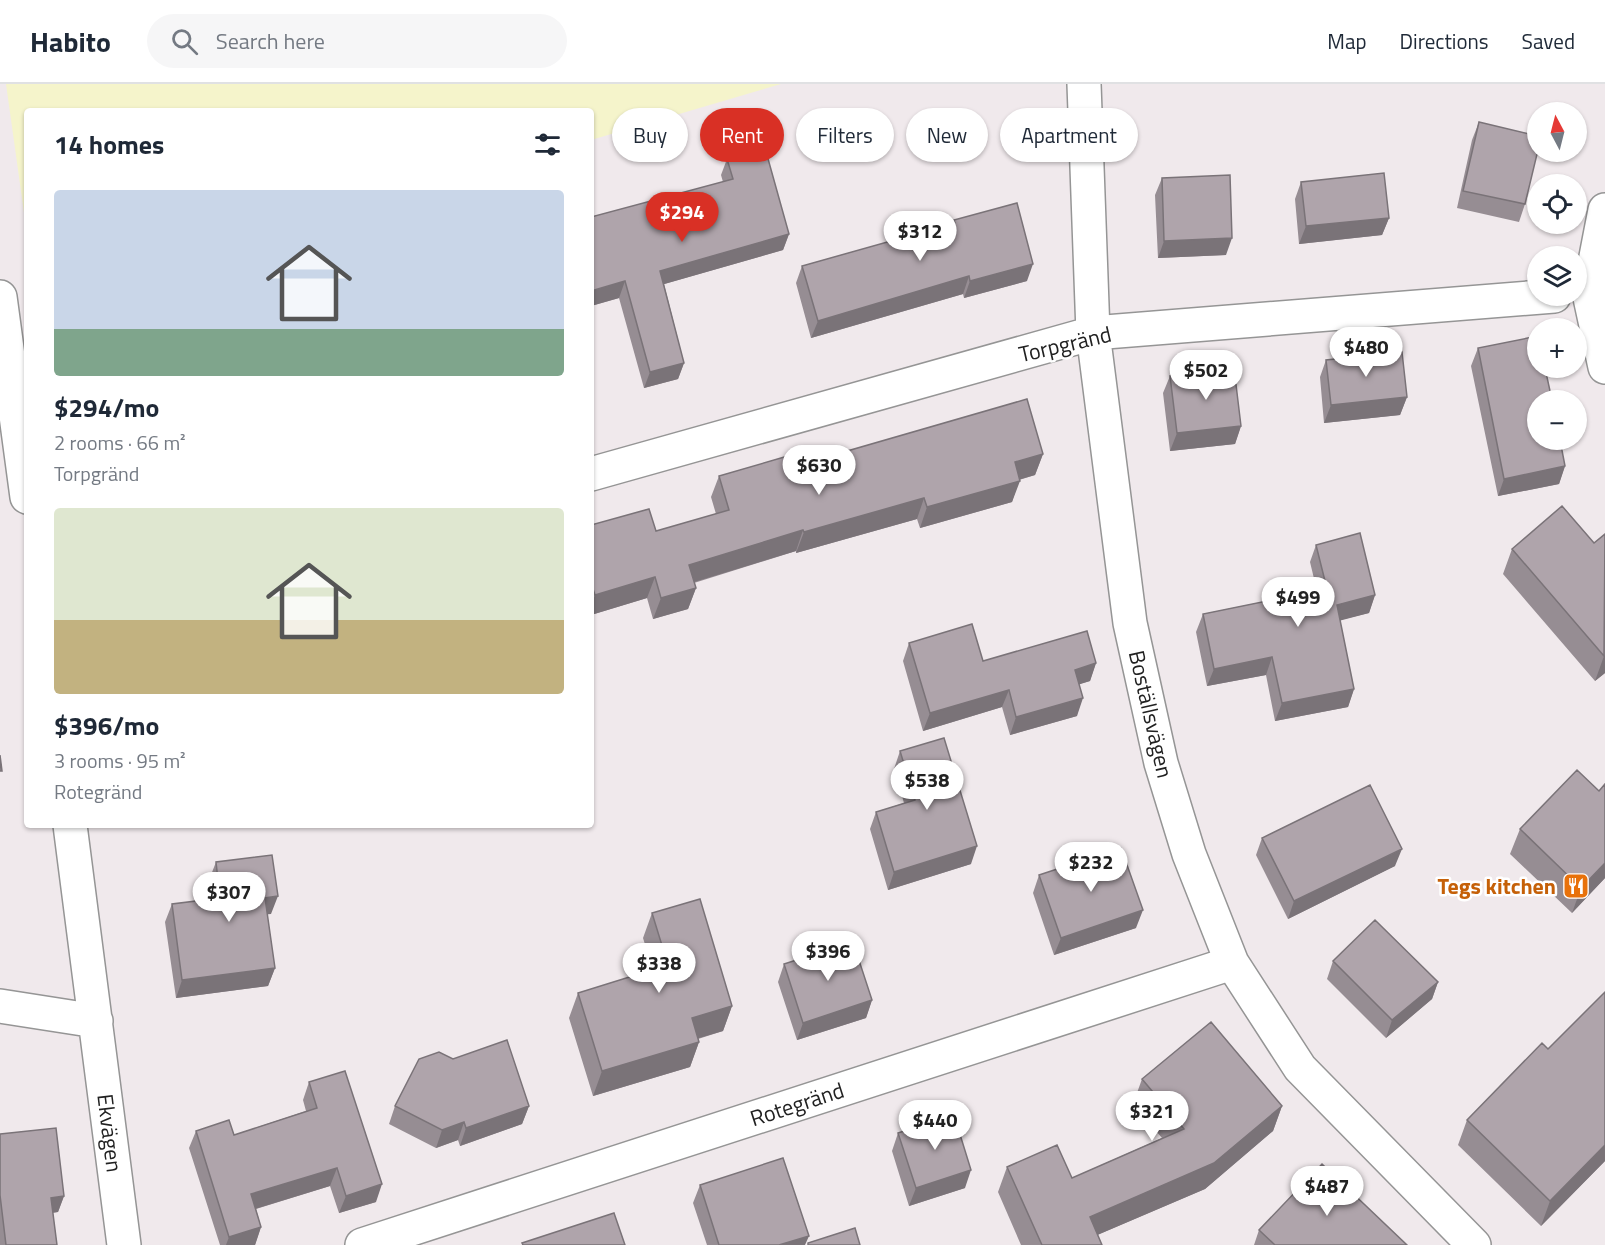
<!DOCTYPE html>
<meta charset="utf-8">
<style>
:root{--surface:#fff;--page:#f6f6f7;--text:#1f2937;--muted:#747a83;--line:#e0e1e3;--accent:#d93025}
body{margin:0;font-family:"Titillium Web",sans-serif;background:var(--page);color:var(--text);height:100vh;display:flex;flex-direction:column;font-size:22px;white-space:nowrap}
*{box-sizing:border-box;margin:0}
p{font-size:20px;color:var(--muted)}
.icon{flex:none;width:33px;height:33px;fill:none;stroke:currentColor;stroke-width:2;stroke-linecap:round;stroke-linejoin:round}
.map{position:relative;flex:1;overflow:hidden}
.panel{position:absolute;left:24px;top:24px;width:570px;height:720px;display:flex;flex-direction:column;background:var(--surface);border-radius:6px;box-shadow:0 2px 4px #0004}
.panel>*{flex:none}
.top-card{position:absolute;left:612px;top:24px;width:570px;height:54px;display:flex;gap:12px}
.needle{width:39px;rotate:353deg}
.controls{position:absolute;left:1527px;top:18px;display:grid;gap:12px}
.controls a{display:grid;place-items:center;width:60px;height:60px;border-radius:50%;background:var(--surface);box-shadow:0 2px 4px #0004;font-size:30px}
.price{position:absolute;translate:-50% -51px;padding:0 14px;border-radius:21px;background:#fff;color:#222;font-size:20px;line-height:39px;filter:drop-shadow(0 2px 3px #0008)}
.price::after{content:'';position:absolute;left:50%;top:36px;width:18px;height:14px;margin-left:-9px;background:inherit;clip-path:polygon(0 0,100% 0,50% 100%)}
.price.selected{background:var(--accent);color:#fff}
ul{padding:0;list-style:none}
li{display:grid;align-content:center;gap:12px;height:318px;padding:0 30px}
li span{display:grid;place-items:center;height:186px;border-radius:6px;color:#555}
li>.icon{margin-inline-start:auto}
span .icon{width:108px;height:108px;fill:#fffc;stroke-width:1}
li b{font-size:26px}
h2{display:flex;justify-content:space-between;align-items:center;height:72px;padding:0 30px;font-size:26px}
.pill{padding:0 21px;border-radius:27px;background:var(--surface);box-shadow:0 2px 4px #0004;font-size:21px;line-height:54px}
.pill.selected{background:var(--accent);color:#fff}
header{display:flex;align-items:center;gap:36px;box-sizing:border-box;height:84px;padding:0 30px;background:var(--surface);border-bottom:2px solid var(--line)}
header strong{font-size:28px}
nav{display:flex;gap:33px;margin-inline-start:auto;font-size:21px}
.search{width:420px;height:54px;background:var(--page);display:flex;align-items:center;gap:15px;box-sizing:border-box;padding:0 21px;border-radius:33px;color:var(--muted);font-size:22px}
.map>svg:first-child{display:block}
.park{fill:#f5f4cb}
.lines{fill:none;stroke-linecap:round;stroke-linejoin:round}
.minor-casing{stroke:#959595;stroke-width:36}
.minor{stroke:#fff;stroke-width:33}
.wall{fill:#968d93}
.shaded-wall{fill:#7a7378}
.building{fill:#afa4ab;stroke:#7a7378;stroke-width:1.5}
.labels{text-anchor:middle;stroke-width:5;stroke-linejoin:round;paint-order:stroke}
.street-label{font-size:22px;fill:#212121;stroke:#fff}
.food-label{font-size:22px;font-weight:bold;fill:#c56008;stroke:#fff;text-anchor:end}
</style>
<header>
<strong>Habito</strong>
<div class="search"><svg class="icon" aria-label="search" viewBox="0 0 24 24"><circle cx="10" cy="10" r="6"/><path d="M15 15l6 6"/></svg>Search here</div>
<nav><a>Map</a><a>Directions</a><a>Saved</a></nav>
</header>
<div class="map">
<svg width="1605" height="1161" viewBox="0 0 1605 1161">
<rect width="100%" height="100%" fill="#f0e9ec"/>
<!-- park -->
<path class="park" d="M6,0H781L591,56V27H27V150Z"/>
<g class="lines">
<!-- minor casing -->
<g class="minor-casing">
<path id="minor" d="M1084,0L1093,249L1130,539L1161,679L1189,770L1232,879L1300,984L1474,1161
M1605,126L1589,209L1605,283
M0,213L27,413
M591,390L1093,249L1554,212
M70,741L124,1161
M0,922L96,937
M362,1161L1232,879"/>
</g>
<!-- minor -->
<use href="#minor" class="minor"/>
</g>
<!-- wall -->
<path class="wall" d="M1479,38L1525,120L1519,138L1457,124L1472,56Z
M727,75L789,150L783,166L664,200L684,279L678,295L644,304L619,214L591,222L723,98L721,91Z
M1162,94L1226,171L1158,174L1155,111Z
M1301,98L1389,134L1382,151L1299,160L1295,115Z
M954,136L1027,197L964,214L963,210L811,254L796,199L802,182L952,140Z
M1478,264L1565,382L1559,400L1498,412L1471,282Z
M1326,276L1407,313L1400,331L1324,339L1320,293Z
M1170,292L1241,342L1235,360L1170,367L1163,309Z
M1043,370L1035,391L1019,396L1012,418L920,444L917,435L796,469V467L694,499L696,504L688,525L653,535L647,514L591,531V441L656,447L716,430L711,413L719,392L809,378Z
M1605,450V589L1595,597L1503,490L1512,465L1594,459Z
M1316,461L1375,511L1369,529L1340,536L1354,605L1348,623L1275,637L1266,591L1207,602L1196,548L1203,530L1317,507L1310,478Z
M909,559L983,577L1096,579L1090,597L1079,600L1077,632L1010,651L1002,623L923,647L903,577Z
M900,667L971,780L888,806L870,745L876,728L904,719L894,685Z
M1520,745L1605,794L1572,829L1510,770Z
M1262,754L1395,782L1288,835L1256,771Z
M216,778L271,830H267L275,884L268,902L176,914L165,838L172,820L212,815L209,796Z
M1039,791L1136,844L1054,871L1033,809Z
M652,829L732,922L723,947L698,955L699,958L690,983L593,1012L569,934L578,909L653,886L643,854Z
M1333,877L1438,898L1432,915L1386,954L1327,895Z
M784,880L872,916L866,934L797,956L778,898Z
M1142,995L1282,1022L1273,1047L1205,1105L1097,1151L1102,1161H1021L998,1108L1007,1083L1072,1094L1162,1054L1133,1020Z
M309,998L376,1118L339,1129L330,1102L256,1125L261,1143L255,1161H220L189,1064L196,1047L234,1051L306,1027L303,1016Z
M395,1022H529L522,1040L460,1062L458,1056L436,1064L389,1040Z
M1467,1036L1605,1077L1541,1142L1458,1061Z
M898,1049L965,1104L909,1122L892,1067Z
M0,1050L64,1112L58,1128L53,1129L57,1161H0Z
M700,1101L805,1161H707L693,1119Z
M1259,1146L1407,1161H1254Z"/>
<!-- shaded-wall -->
<path class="shaded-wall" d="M1389,134L1382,151L1299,160L1306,142Z
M789,150L783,166L654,203L660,187Z
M1232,154L1226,171L1158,174L1164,157Z
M1033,180L1027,197L964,214L970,197Z
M969,192L963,210L811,254L818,237Z
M625,197L619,214L591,222V207Z
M684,279L678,295L644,304L650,288Z
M1407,313L1400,331L1324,339L1331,321Z
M1241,342L1235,360L1170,367L1177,349Z
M1043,370L1035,391L1007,399L1015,378Z
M1565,382L1559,400L1498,412L1504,395Z
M1020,397L1012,418L920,444L927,423Z
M924,414L917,435L796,469L804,448Z
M803,446L796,467L681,502L689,481Z
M655,493L647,514L591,531V521L595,511Z
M696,504L688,525L653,535L661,514Z
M1375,511L1369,529L1331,539L1337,521Z
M1605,571V589L1595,597L1604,572Z
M1272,573L1266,591L1207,602L1214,585Z
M1096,579L1090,597L1068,604L1075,586Z
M1354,605L1348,623L1275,637L1282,619Z
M1009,606L1002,623L923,647L930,629Z
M1083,614L1077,632L1010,651L1016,633Z
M977,762L971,780L888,806L894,788Z
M1402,765L1395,782L1288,835L1294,817Z
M1605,779V794L1572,829L1581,804Z
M278,812L271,830L259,831L265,814Z
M1143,826L1136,844L1054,871L1061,854Z
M275,884L268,902L176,914L182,896Z
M1438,898L1432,915L1386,954L1392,936Z
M872,916L866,934L797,956L803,939Z
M732,922L723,947L682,959L692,934Z
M699,958L690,983L593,1012L602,987Z
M529,1022L522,1040L460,1062L466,1044Z
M1282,1022L1273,1047L1205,1105L1081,1158L1090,1133Z
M464,1038L458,1056L436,1064L442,1046Z
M1605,1061V1077L1541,1142L1550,1117Z
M337,1084L330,1102L245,1128L251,1110Z
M971,1086L965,1104L909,1122L916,1104Z
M382,1100L376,1118L339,1129L346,1112Z
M64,1112L58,1128L46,1129L51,1114Z
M261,1143L255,1161H226L229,1153Z
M809,1152L805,1161H779Z"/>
<!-- building -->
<path class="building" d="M1479,38L1538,52V66L1525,120L1463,107Z
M765,64L789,150L660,187L684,279L650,288L625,197L591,207V133L733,95L727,75Z
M1384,89L1389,134L1306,142L1301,98Z
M1230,91L1232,154L1164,157L1162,94Z
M1017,119L1033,180L970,197L969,192L818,237L802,182L955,139L954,136Z
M1538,252V284H1545L1552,316H1538V356H1560L1565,382L1504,395L1478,264Z
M1402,268L1407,313L1331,321L1326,276Z
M1234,284L1241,342L1177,349L1170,292Z
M1027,315L1043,370L1015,378L1020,397L927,423L924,414L804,448L803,446L689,481L696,504L661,514L655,493L595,511L591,499V441L649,425L656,447L729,426L719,392L805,367L809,378Z
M1562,422L1594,459L1605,450L1604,572L1512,465Z
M1360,449L1375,511L1337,521L1354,605L1282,619L1272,573L1214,585L1203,530L1327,505L1316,461Z
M972,540L983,577L1087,547L1096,579L1075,586L1083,614L1016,633L1009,606L930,629L909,559Z
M944,654L977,762L894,788L876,728L915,716L900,667Z
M0,671L2,687H0Z
M1577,686L1599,707L1605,700V779L1581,804L1520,745Z
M1370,701L1402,765L1294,817L1262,754Z
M1121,764L1143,826L1061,854L1039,791Z
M272,771L278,812L265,814L275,884L182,896L172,820L220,814L216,778Z
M700,815L732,922L692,934L699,958L602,987L578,909L668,881L652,829Z
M1375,836L1438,898L1392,936L1333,877Z
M853,858L872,916L803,939L784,880Z
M1605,908V1061L1550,1117L1467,1036L1542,959L1548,965Z
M1211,938L1282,1022L1214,1079L1090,1133L1102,1161H1042L1007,1083L1057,1061L1072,1094L1184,1045L1142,995Z
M507,956L529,1022L466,1044L464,1038L442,1046L395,1022L419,975L439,968L453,975Z
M345,987L382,1100L346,1112L337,1084L251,1110L261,1143L229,1153L196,1047L229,1036L234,1051L317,1024L309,998Z
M954,1031L971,1086L916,1104L898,1049Z
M56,1044L64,1112L51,1114L57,1161H6L0,1111V1050Z
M783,1074L809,1152L779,1161H719L700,1101Z
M1322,1080L1407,1161H1275L1259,1146Z
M614,1129L625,1161H523L522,1159Z
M855,1144L860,1161H808V1159Z"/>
<!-- icons -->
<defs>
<g id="restaurant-square" transform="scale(1.35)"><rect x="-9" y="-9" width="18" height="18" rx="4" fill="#e8710a" stroke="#fff"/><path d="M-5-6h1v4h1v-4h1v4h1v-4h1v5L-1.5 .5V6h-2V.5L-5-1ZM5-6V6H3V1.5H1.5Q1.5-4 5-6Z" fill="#fff"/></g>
</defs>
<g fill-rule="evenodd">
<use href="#restaurant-square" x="1576" y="802"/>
</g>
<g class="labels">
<!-- street labels -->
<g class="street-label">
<text transform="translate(1065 260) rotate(-13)" y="8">Torpgränd</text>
<text transform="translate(1151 630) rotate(77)" y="8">Boställsvägen</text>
<text transform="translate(797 1020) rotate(-18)" y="8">Rotegränd</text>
<text transform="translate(110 1049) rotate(83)" y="8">Ekvägen</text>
</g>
<!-- food labels -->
<g class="food-label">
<text x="1556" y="810">Tegs kitchen</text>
</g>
</g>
</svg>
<div class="controls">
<a><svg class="needle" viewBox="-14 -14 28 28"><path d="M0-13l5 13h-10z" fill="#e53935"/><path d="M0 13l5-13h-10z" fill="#747a83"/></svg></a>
<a><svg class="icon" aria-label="locate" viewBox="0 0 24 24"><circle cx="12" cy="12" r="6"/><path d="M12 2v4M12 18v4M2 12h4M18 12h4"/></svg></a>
<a><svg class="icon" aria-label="layers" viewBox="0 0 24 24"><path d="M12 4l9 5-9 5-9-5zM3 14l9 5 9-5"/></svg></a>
<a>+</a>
<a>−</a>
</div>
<b class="price selected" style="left:682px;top:159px">$294</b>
<b class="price" style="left:920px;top:178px">$312</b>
<b class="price" style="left:1366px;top:294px">$480</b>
<b class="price" style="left:1206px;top:317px">$502</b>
<b class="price" style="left:819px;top:412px">$630</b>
<b class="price" style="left:1298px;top:544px">$499</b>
<b class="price" style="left:927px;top:727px">$538</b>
<b class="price" style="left:1091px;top:809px">$232</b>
<b class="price" style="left:229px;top:839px">$307</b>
<b class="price" style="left:828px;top:898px">$396</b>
<b class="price" style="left:659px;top:910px">$338</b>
<b class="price" style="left:1152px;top:1058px">$321</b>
<b class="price" style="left:935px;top:1067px">$440</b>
<b class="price" style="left:1327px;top:1133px">$487</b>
<div class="top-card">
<a class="pill">Buy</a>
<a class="pill selected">Rent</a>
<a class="pill">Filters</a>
<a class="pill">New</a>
<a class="pill">Apartment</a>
</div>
<section class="panel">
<h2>14 homes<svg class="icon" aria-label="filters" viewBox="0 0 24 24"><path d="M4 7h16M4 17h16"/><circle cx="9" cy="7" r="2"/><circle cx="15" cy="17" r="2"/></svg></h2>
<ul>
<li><span style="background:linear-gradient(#c9d6e8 75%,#7fa58c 0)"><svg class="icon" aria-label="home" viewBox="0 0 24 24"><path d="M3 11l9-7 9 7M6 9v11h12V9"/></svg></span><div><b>$294/mo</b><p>2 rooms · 66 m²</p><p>Torpgränd</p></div></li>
<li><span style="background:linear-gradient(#dfe7d0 60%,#c2b280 0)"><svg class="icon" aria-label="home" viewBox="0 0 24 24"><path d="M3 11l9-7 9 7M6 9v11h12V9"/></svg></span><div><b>$396/mo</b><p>3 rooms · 95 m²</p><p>Rotegränd</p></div></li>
</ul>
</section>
</div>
